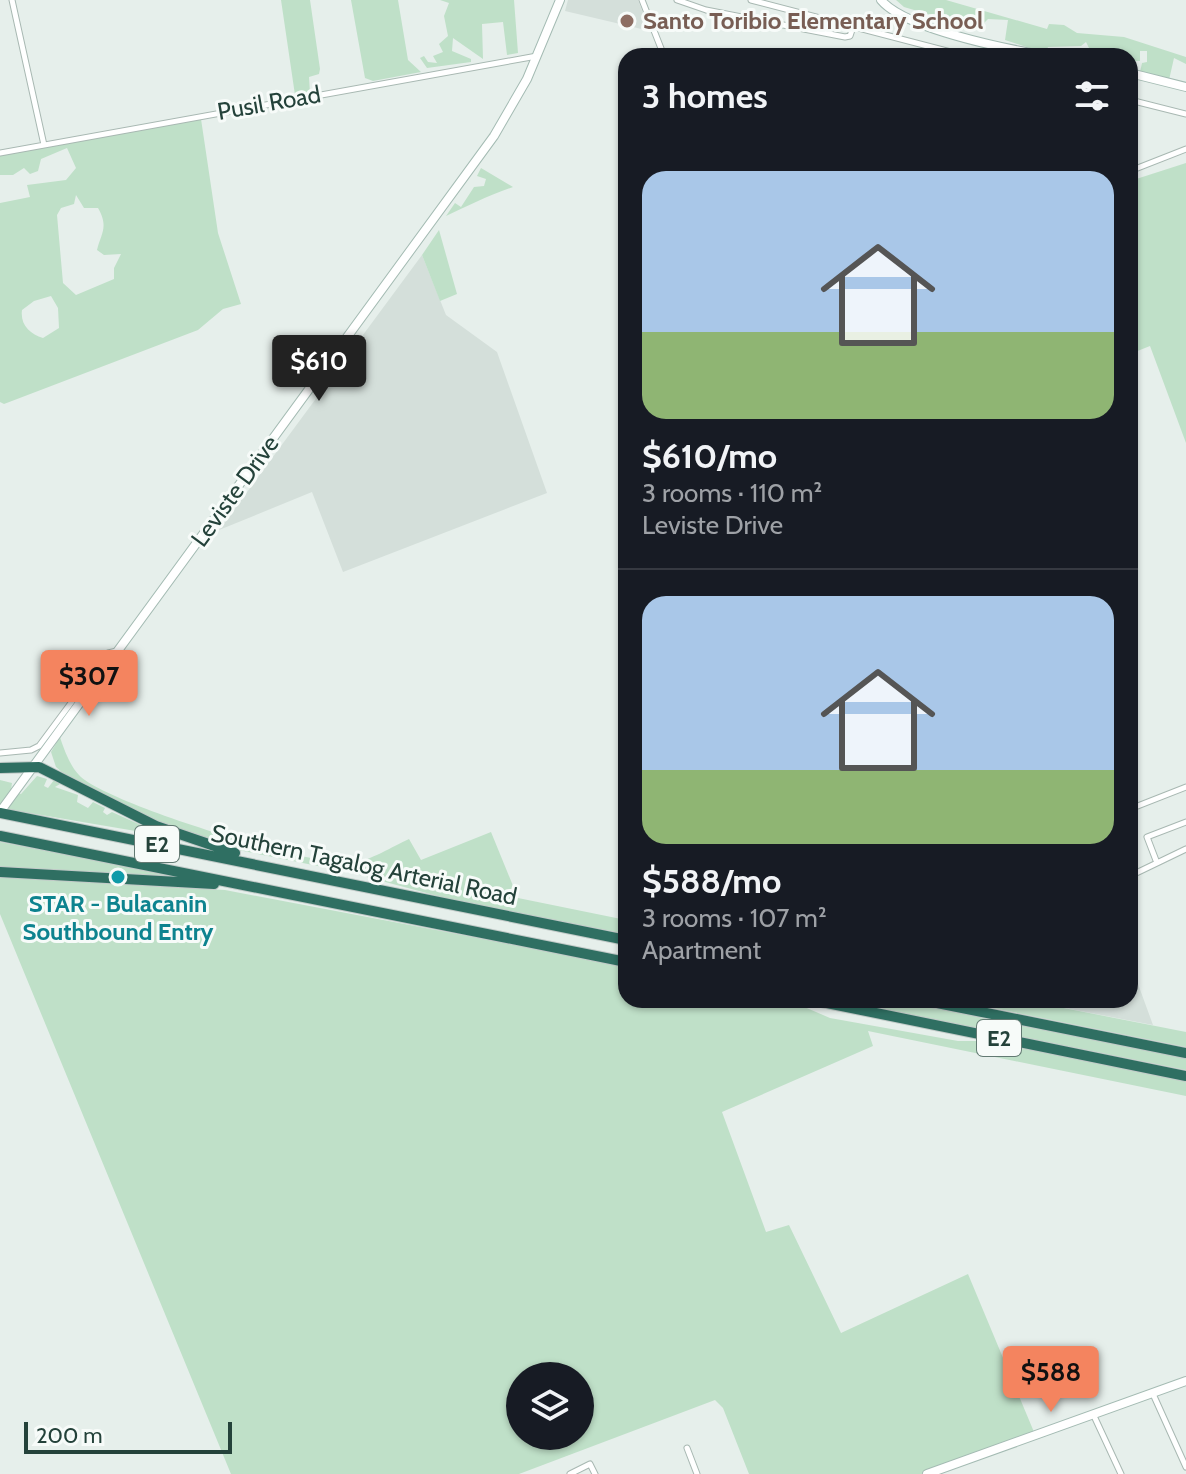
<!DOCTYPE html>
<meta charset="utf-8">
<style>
:root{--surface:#171b24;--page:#242831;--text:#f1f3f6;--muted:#9ea1a6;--line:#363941;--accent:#f4845f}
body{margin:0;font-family:Cabin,sans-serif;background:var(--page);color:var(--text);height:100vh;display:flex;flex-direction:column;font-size:30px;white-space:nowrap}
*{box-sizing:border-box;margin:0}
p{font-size:26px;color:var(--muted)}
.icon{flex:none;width:44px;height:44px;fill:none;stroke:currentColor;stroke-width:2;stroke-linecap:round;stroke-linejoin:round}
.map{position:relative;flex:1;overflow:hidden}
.details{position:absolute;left:618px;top:48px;width:520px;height:960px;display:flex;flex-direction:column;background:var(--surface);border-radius:24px;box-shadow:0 2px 6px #0004}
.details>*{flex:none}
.tools{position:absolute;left:506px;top:1362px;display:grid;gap:16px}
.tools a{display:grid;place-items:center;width:88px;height:88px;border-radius:50%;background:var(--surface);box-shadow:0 2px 6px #0004;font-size:40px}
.scale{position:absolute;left:24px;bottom:20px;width:208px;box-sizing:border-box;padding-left:8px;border:4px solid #24423a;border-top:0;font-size:22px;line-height:28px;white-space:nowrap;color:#24423a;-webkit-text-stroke:6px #f7fbf9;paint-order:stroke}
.price{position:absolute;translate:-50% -68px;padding:0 18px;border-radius:8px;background:var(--accent);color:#111;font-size:26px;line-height:52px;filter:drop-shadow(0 2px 4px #0008)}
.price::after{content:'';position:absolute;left:50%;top:48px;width:24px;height:18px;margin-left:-12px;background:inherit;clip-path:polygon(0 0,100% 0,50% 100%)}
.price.active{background:#222;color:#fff}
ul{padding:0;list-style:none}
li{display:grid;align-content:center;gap:16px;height:424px;padding:0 24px}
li+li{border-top:2px solid var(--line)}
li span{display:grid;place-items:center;height:248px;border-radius:24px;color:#555}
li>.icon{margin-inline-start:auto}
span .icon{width:144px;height:144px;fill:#fffc;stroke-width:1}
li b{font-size:34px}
h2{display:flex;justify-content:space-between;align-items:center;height:96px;padding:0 24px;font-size:34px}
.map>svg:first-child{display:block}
.built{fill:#d4dfda}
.green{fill:#bfe0c8;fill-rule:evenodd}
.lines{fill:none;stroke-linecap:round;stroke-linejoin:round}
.street-casing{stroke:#a8b8b2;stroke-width:7}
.secondary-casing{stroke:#a4bbb3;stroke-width:10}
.highway-casing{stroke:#c2cac8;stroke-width:12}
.street{stroke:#fff;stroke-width:5}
.secondary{stroke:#fff;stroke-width:8}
.highway{stroke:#2f6f62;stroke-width:10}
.education-dot{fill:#8d6e63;stroke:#f7fbf9;stroke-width:3}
.culture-dot{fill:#0f9aa8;stroke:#f7fbf9;stroke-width:3}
.labels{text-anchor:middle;stroke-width:6;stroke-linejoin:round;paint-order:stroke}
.shield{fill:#f7fbf9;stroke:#637a73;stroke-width:2}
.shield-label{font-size:22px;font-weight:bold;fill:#24423a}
.education-label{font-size:24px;font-weight:bold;fill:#785e54;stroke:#f7fbf9;text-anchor:start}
.street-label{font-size:24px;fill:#24423a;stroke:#f7fbf9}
.culture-label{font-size:24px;font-weight:bold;fill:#0d838f;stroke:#f7fbf9}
</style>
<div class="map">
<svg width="1186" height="1474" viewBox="0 0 1186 1474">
<rect width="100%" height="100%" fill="#e6efeb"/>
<!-- built -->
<path class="built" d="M568,0H638L650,31L565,11Z
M422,255L446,315L497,352L547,493L343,572L312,492L219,530Z
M1130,962L1153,1025L1044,1004L1042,1000H1130Z"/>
<!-- green -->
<path class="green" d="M281,0H310L320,69L319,74L309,77L310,93L295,95Z
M351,0H398L408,60L421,72L373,81L365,78Z
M440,0H514L518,53L507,55L503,22L482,24L483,59L453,38L452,51L471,59V62L427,68L420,58L424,56L428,62L437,63L433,56L443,52L439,44L448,36L444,16L449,3Z
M896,0H946L1047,29L1049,24L1064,25L1077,33L1124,37L1186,57V64L1174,58L1169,80L1140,72L1142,63L1147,62V51H1140V61H1130V56H1101L1102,49L1090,50L1086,42L1081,46L1048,47L1045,53L1005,40L1008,20L988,19L981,26L968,20L964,30L935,23L934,16L904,7Z
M201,119L218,233L241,304L223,309L198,330L4,404L0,402V203L30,197L27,185L66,180L76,168L67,148L41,159L38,171L30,174L24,168L13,175H0V155ZM76,195L84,208H98C109,227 101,233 97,250L104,255L121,254L114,268V279L76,295L63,283L57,215L61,208L74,204ZM51,296L58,308L59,328L43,338C30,334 20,325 22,310L34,301Z
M1186,163V443L1150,346L1130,354V181Z
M481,168L513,187C487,196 470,205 446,216L455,203L461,207L474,187L484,186L486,179L477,176Z
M439,230L457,294L440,301L422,255Z
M60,737C63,747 70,766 79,775C104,803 313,867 352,863C370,861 393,846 409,839L421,860L491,832L518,898L626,920V934L449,899L348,872L233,849L158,822L65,775L56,767L51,752Z
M37,776L47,779L44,786L48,788L54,780L60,784L55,787L78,795L77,802L88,808L93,802L105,808L103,812L107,815L112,812L165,836L0,808V780L12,783L11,790L21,794Z
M0,842L192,878L124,875L123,869H113V874L0,868Z
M0,877L225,890L626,966V1000H788L830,1018L958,1041H995L1186,1080V1096L868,1031L873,1046L722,1112L766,1232L789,1225L841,1333L968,1274L1034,1432L924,1474H749L723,1408L715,1400L519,1474H231L0,914ZM520,1376H580V1436H520Z
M838,1000H904L1186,1057V1070Z
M953,1000H1023L1186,1032V1047Z"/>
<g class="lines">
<!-- street casing -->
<g class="street-casing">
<path id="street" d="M12,0L44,145
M642,0L664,56
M677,0L706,10L845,37L850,36L853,27
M751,0L966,56
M1130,100L1186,114
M0,153L537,56
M1130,171L1186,149
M0,753L31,750L39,746L108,653L117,651
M1130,809L1186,787
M1157,863L1147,837L1186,822
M1130,876L1186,849
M1153,1394L1186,1467
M1094,1416L1121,1474
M687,1448L697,1474
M570,1474L590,1464L595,1474"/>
</g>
<!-- secondary casing -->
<g class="secondary-casing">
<path id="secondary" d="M881,0C905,29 1008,49 1047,56
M1130,73L1186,87
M0,812L494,136L527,79L560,0
M927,1474L1186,1381"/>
</g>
<!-- highway casing -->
<g class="highway-casing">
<path id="highway" d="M0,768L39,767L156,826L235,853
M0,813L626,940
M0,836L626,962
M0,872L214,884
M812,1000L1186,1076
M922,1000L1186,1053"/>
</g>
<!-- street -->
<use href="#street" class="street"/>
<!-- secondary -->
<use href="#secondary" class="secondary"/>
<!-- highway -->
<use href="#highway" class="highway"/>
</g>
<!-- markers -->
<circle class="education-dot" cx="627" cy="21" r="8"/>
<circle class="culture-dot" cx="118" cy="877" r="8"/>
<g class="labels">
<!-- shield labels -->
<g class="shield">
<rect x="135" y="826" width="44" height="36" rx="6"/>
<rect x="977" y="1020" width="44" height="36" rx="6"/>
</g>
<g class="shield-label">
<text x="157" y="852">E2</text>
<text x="999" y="1046">E2</text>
</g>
<!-- education labels -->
<g class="education-label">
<text x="643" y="29">Santo Toribio Elementary School</text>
</g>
<!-- street labels -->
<g class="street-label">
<text transform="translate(269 103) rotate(-10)" y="8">Pusil Road</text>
<text transform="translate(235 491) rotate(-54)" y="8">Leviste Drive</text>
<text transform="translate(364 865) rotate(12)" y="8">Southern Tagalog Arterial Road</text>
</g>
<!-- culture labels -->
<g class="culture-label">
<text x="118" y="912">STAR - Bulacanin<tspan x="118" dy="28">Southbound Entry</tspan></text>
</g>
</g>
</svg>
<div class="tools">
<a><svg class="icon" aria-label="layers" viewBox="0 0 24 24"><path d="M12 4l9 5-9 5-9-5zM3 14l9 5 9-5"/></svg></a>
</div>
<div class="scale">200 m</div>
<b class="price active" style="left:319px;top:403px">$610</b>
<b class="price" style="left:89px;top:718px">$307</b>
<b class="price" style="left:1051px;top:1414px">$588</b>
<section class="details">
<h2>3 homes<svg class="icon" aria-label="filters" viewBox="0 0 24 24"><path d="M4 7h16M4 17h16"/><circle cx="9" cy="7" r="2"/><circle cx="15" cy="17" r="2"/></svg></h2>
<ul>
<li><span style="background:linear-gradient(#a9c7e8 65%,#8fb573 0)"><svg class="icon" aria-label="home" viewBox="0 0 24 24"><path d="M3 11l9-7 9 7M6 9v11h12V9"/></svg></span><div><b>$610/mo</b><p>3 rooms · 110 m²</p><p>Leviste Drive</p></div></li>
<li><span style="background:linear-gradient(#a9c7e8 70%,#8fb573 0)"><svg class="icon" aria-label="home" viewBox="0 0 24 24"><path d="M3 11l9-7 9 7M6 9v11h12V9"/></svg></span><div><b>$588/mo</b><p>3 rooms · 107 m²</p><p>Apartment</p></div></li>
</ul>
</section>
</div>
